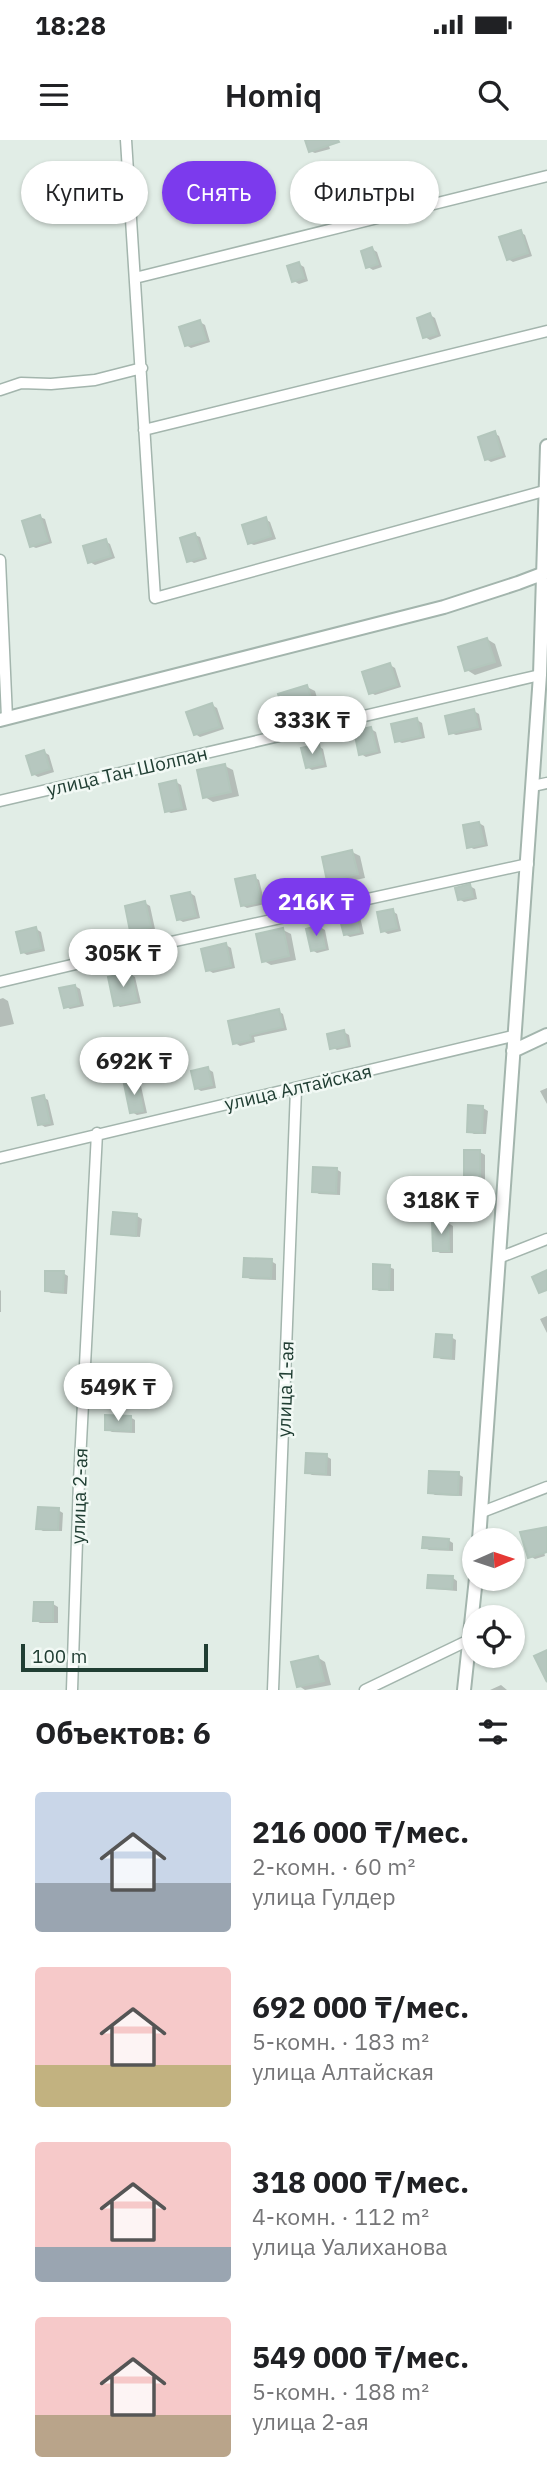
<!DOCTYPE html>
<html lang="ru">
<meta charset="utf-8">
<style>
:root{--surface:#fff;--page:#f6f6f6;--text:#202124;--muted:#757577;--accent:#7c3aed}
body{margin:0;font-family:"IBM Plex Sans",sans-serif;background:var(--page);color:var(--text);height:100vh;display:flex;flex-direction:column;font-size:26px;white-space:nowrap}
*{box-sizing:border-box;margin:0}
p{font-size:23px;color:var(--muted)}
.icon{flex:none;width:38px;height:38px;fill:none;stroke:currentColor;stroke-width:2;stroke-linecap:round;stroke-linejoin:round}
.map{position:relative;height:1550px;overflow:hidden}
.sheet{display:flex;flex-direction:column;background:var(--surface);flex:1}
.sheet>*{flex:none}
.hud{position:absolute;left:21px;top:21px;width:506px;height:63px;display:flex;gap:14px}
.needle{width:46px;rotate:87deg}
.fabs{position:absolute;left:462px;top:1388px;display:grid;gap:14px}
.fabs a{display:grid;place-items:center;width:63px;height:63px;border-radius:50%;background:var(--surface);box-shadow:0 2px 5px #0004;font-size:35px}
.scale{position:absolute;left:21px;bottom:18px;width:187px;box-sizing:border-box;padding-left:7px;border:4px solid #203e33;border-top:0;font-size:19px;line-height:24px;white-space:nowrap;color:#203e33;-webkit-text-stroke:5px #f2f9f5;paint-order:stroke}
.price{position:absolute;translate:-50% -60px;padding:0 16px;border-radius:24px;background:#fff;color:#222;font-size:23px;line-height:46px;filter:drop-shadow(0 2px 4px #0008)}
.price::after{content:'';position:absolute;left:50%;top:42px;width:21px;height:16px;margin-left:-10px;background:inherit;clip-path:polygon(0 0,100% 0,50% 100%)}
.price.current{background:var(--accent);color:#fff}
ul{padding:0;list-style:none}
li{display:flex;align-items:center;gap:21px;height:175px;padding:0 35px}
li span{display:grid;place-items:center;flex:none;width:196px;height:140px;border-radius:7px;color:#555}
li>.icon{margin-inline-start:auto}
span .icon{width:84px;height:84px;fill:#fffc;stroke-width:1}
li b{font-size:30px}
h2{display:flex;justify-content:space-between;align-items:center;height:84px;padding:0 35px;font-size:30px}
.pill{padding:0 24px;border-radius:32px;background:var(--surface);box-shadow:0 2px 5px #0004;font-size:24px;line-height:63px}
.pill.current{background:var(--accent);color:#fff}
.status{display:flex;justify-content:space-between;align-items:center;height:49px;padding:0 35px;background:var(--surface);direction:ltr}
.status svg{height:19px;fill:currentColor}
header{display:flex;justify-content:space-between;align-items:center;height:91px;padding:0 35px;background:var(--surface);font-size:32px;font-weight:600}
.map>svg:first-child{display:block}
.shadow{fill:#0003}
.building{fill:#b6c7bf;stroke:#b3c6bc;stroke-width:2}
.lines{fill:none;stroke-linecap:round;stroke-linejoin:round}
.minor-casing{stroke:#a3b5ad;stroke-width:13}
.tertiary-casing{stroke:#a3b5ad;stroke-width:16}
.minor{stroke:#fff;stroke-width:10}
.tertiary{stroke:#fff;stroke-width:12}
.labels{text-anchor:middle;stroke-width:5;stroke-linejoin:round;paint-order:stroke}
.street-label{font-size:19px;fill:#203e33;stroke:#f2f9f5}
</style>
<div class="status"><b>18:28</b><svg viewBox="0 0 49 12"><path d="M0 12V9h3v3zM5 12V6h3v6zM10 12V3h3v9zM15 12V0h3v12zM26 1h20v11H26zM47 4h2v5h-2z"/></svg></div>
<header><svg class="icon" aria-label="menu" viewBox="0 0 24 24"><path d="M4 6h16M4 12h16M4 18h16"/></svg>Homiq<svg class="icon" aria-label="search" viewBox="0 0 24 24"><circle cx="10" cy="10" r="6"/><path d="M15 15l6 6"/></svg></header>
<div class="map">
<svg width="547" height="1550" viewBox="0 0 547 1550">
<rect width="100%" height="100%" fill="#e1ede6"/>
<!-- shadow -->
<path class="shadow" d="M307,0H327L330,9L315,13L310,11Z
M371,39L376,41L382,60L359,68L354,65Z
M319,50L324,53L331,74L314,80L309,77Z
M520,92L525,95L532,116L513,122L508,119Z
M372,109L377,112L382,127L373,130L368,127Z
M299,124L304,127L308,141L299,144L294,141Z
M430,175L435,178L441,196L430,200L425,197Z
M200,182L205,185L210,202L191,208L186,205Z
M494,293L499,296L506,317L491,322L486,319Z
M40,377L45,379L52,403L36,408L31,406Z
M265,379L270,382L276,399L254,405L249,403Z
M195,395L200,397L207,419L194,423L189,420Z
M105,401L110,404L115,418L95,425L90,422Z
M487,499L495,504L502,526L475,535L467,530Z
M390,525L395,528L401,547L375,555L370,552Z
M307,547L315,551L321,571L294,580L287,575Z
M212,565L217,568L224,589L200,597L195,594Z
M474,571L479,574L482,590L456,595L451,593Z
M417,580L422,583L425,598L402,603L397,601Z
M371,589L376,592L381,613L366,617L361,614Z
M318,606L323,609L327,627L312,630L307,627Z
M44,612L49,615L54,632L38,637L33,634Z
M225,626L233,630L239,656L213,662L205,657Z
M176,642L181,645L187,670L171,673L166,671Z
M479,683L484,686L488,706L474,709L469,707Z
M352,712L360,716L365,738L336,744L328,740Z
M254,737L259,740L265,764L247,768L242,765Z
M470,746L475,749L477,759L464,762L459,759Z
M190,753L195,756L200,778L183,782L178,779Z
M145,763L150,766L155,789L137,793L132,790Z
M392,771L397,774L401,791L388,794L383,791Z
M355,775L360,777L364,794L350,797L345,794Z
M320,787L325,790L329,810L317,813L312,810Z
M36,789L41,792L45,811L27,815L22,812Z
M283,790L291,794L296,820L271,825L264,821Z
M226,805L231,808L235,828L213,833L208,830Z
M130,834L135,837L141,863L120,867L115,864Z
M75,846L80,849L84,866L70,869L65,866Z
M3,858L8,861L14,884L0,887V859Z
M278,871L283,874L287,890L254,897L255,902L240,906L235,903Z
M344,892L349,895L351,907L337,910L332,907Z
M208,929L213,932L216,948L201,951L196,948Z
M136,943L141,946L147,973L137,975L132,972Z
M547,948V964L540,951Z
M43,957L48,960L54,985L45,987L40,984Z
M483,968L488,971L486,994H474L469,991Z
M480,1012L485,1015V1047H470L465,1044Z
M336,1029L341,1032L340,1055L319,1054L314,1051Z
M137,1076L142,1079L140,1097L118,1095L113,1093Z
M448,1083L453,1086V1113H440L435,1110Z
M271,1121L276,1124V1140L250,1139L245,1136Z
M389,1127L394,1129V1151H379L374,1148Z
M63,1133L68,1136L67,1154L51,1153L46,1150Z
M0,1150L1,1151V1172H0Z
M547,1176V1193L540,1179Z
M451,1197L456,1200L455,1220L441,1219L436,1216Z
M130,1277L135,1280V1293L112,1292L107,1289Z
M326,1316L331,1319V1336L312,1335L307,1332Z
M458,1334L463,1337L462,1356L435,1355L430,1352Z
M58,1370L63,1373L62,1391H43L38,1388Z
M547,1388V1411L544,1412L545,1416L535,1419L530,1416Z
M448,1400L453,1403V1411L429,1410L424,1407Z
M453,1438L457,1441V1451L434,1449L429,1447Z
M53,1464L58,1467V1483H40L35,1480Z
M317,1517L325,1522L331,1545L305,1550L299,1546Z
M501,1545L507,1550H490Z"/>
<!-- building -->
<path class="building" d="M305,0H338L339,2L309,12Z
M371,37L377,58L352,66L345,45Z
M320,48L327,72L307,78L300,54Z
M521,90L528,113L507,120L499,97Z
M372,107L378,124L366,128L361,111Z
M299,122L304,138L292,142L287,126Z
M430,173L437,194L423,198L417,178Z
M200,180L206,200L185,206L179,187Z
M495,291L502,315L485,320L478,297Z
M40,375L48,401L30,407L22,381Z
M266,377L271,396L248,404L242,385Z
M195,393L203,417L187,422L180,398Z
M106,399L111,416L88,423L83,406Z
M487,498L495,522L465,531L458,507Z
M390,523L397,545L369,554L362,532Z
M307,545L314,567L285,576L278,554Z
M212,563L220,587L194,595L186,572Z
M474,569L478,587L449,594L445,576Z
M417,578L421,596L395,602L391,584Z
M371,587L377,611L359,615L354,591Z
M319,604L323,624L306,628L301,608Z
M44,610L50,629L32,635L26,616Z
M225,624L231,652L203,658L197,630Z
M176,640L182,668L165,672L159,644Z
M479,682L484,704L467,708L463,685Z
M352,710L358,734L327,741L322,717Z
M255,735L261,762L241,766L235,739Z
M470,744L473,757L458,760L455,748Z
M190,752L196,776L177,780L171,756Z
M145,761L151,787L130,791L125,766Z
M393,769L397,788L381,792L377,772Z
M355,773L359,792L344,795L339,776Z
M320,785L325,808L311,811L306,789Z
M36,787L41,808L21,813L16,792Z
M283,788L289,816L262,822L256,794Z
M226,803L231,826L206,831L201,809Z
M131,832L137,861L114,866L108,837Z
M75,845L79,864L64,868L59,848Z
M279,869L283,887L250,895L251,900L233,904L228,881Z
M344,890L347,905L330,909L327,894Z
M208,927L212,945L195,949L191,931Z
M137,941L143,971L130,973L124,944Z
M44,955L50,983L38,985L32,958Z
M468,965L483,966L482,993L467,992Z
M464,1010H480V1045H464Z
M313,1027L337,1028L336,1053L312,1052Z
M113,1072L137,1074L136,1096L111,1094Z
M432,1081H448L449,1111H433Z
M244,1118L272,1119L271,1138L243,1137Z
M373,1124L390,1125L389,1150L373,1149Z
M547,1130V1150L539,1153L532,1137Z
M45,1131H64L63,1152L45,1151Z
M436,1194L452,1195L451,1218L434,1217Z
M105,1275L131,1276V1291L105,1290Z
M306,1313L327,1314L326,1334L305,1333Z
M429,1331L459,1332L458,1355L428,1353Z
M38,1367L59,1368L58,1390L36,1389Z
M547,1387V1412L528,1418L520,1392Z
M423,1397L449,1399L448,1409L422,1408Z
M428,1435L453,1436L452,1449L427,1448Z
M34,1462H53V1481H33Z
M547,1510V1542L534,1516Z
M318,1516L324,1541L297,1547L291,1522Z"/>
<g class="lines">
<!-- minor casing -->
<g class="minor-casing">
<path id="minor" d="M126,0L155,458L544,351
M135,138L547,36
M0,250L21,243L51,244L95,240L142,228
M144,290L547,191
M0,420L7,578
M533,646L547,643
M0,661L540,535
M0,842L148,807L528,724
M0,1018L513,896
M501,1117L547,1099
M482,1372L547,1347
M72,1550L79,1341L97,993
M273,1550L296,949
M365,1550L469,1500"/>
</g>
<!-- tertiary casing -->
<g class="tertiary-casing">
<path id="tertiary" d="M0,580L444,467L518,443L547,432
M513,911L547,895
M479,1400L540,535L547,306
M464,1550L476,1438"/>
</g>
<!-- minor -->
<use href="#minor" class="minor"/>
<!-- tertiary -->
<use href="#tertiary" class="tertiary"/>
</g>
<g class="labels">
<!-- street labels -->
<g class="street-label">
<text transform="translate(127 631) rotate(-13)" y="7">улица Тан Шолпан</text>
<text transform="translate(298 947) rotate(-13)" y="7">улица Алтайская</text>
<text transform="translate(285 1249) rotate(-88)" y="7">улица 1-ая</text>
<text transform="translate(79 1356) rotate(-88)" y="7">улица 2-ая</text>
</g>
</g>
</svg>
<div class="fabs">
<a><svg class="needle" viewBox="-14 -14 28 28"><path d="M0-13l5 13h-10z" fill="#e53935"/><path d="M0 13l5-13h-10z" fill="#757577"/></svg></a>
<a><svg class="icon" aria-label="locate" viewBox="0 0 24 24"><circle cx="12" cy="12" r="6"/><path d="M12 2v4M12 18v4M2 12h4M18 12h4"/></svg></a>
</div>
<div class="scale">100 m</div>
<b class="price" style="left:312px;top:616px">333K ₸</b>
<b class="price current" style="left:316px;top:798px">216K ₸</b>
<b class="price" style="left:123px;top:849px">305K ₸</b>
<b class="price" style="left:134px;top:957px">692K ₸</b>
<b class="price" style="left:441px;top:1096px">318K ₸</b>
<b class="price" style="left:118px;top:1283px">549K ₸</b>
<div class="hud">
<a class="pill">Купить</a>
<a class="pill current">Снять</a>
<a class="pill">Фильтры</a>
</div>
</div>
<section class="sheet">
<h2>Объектов: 6<svg class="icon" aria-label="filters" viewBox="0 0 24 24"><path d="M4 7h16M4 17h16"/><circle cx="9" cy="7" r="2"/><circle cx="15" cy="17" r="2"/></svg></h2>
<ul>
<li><span style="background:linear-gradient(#c9d6e8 65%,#9aa5b1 0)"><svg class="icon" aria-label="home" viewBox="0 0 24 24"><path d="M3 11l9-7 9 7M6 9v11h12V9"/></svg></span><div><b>216 000 ₸/мес.</b><p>2-комн. · 60 m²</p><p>улица Гулдер</p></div></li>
<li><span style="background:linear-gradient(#f6c9c9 70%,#c2b280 0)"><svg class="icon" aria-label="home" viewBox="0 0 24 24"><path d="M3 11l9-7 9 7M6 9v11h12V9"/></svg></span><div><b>692 000 ₸/мес.</b><p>5-комн. · 183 m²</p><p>улица Алтайская</p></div></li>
<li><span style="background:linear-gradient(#f6c9c9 75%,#9aa5b1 0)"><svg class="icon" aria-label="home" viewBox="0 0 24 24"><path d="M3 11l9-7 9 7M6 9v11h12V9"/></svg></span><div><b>318 000 ₸/мес.</b><p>4-комн. · 112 m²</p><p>улица Уалиханова</p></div></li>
<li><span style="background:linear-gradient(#f6c9c9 70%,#b9a48a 0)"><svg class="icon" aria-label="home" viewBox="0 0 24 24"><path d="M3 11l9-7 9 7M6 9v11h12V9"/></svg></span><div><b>549 000 ₸/мес.</b><p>5-комн. · 188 m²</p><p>улица 2-ая</p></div></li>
</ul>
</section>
